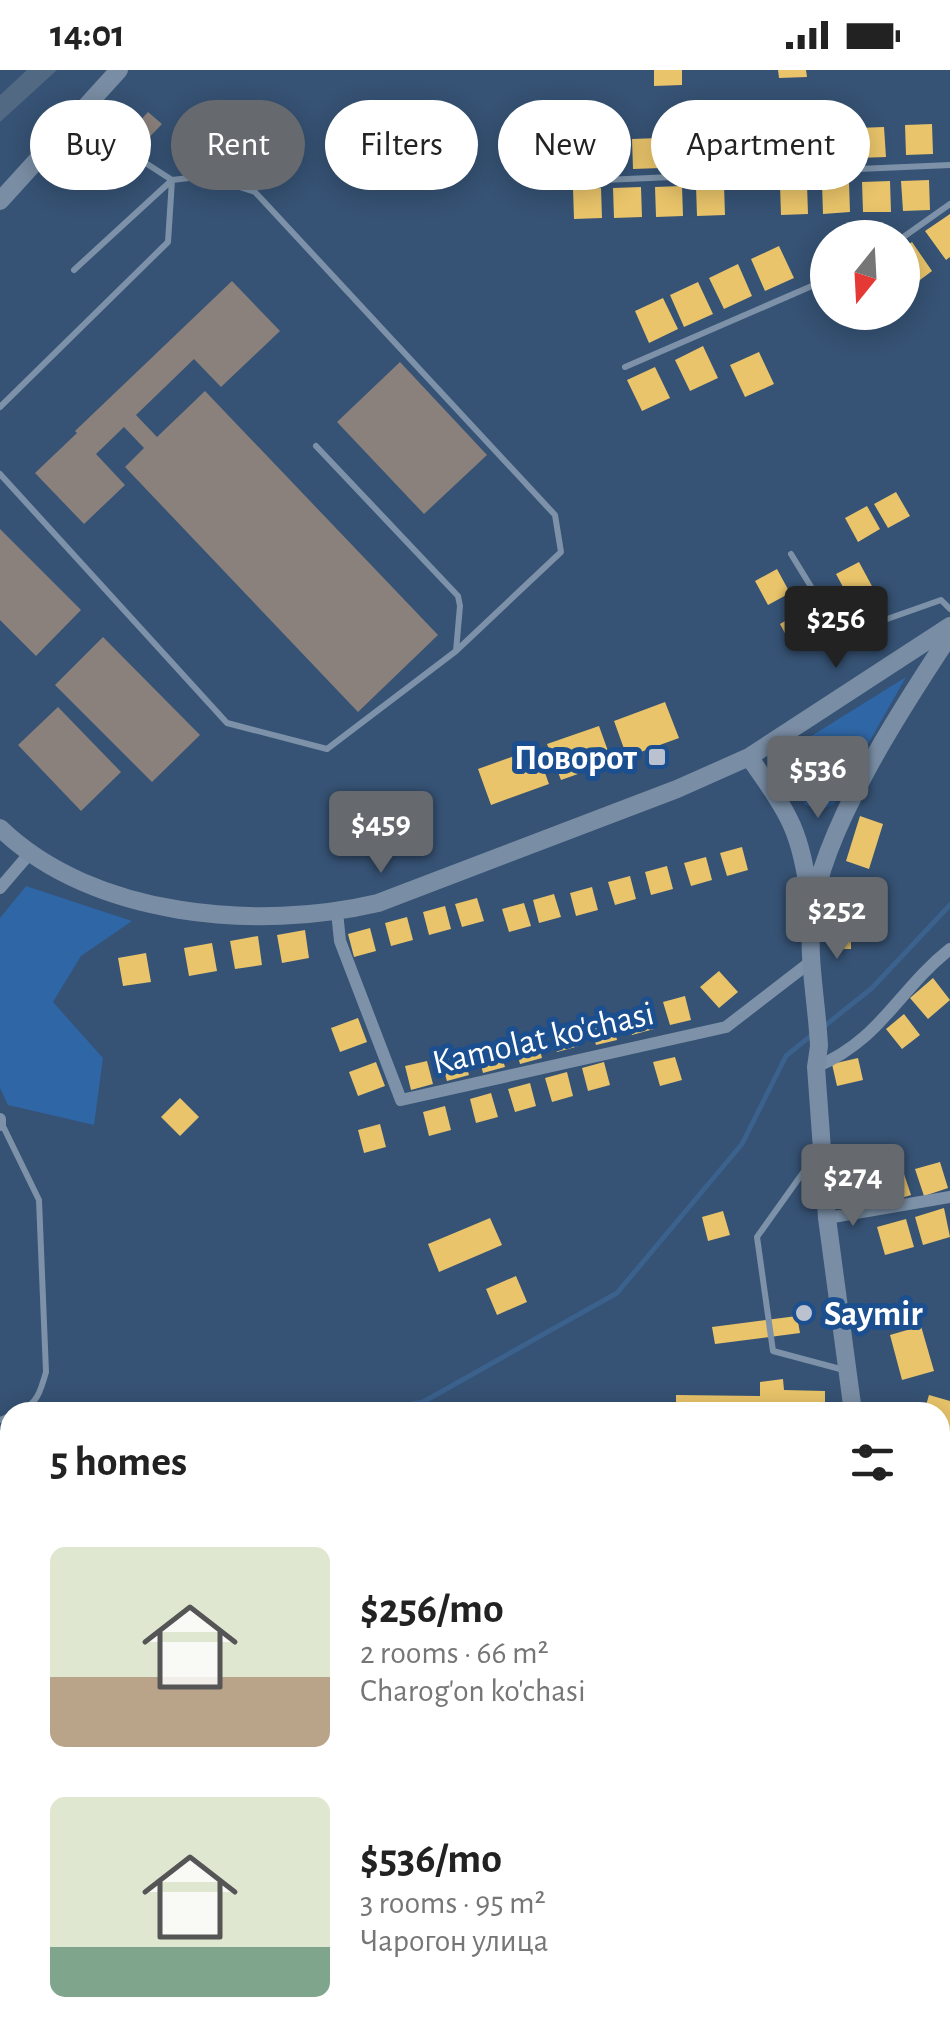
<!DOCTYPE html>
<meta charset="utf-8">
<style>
:root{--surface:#fff;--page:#f2f2f2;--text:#222;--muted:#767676;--accent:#666a6f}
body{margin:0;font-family:"Alegreya Sans",sans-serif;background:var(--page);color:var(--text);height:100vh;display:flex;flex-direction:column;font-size:38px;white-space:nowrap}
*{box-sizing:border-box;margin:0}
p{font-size:32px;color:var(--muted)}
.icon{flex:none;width:55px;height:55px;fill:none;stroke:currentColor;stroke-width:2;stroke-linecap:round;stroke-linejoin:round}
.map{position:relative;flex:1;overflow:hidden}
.details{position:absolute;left:0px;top:1332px;width:950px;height:642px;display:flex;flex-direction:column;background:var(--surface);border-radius:30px 30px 0 0;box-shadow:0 5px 25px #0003}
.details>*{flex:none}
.hud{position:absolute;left:30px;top:30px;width:890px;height:90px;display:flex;gap:20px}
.needle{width:65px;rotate:198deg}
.fabs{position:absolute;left:810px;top:150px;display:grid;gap:20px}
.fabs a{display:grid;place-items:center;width:110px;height:110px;border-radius:50%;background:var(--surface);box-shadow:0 5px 25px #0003;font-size:50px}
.price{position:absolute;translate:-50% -85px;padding:0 22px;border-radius:10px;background:var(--accent);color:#fff;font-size:32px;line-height:65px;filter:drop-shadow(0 2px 5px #0008)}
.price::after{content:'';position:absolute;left:50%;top:60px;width:30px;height:22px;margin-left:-15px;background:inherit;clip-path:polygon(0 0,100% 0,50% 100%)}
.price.active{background:#222;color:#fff}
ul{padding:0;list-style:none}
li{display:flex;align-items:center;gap:30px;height:250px;padding:0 50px}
li span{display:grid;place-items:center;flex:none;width:280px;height:200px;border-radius:15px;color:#555}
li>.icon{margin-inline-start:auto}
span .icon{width:120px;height:120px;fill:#fffc;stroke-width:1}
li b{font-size:42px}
h2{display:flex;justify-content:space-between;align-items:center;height:120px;padding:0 50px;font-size:42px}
.chip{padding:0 35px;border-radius:45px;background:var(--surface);box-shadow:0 5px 25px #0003;font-size:35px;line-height:90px}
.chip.active{background:var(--accent);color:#fff}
.status{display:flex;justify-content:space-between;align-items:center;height:70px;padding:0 50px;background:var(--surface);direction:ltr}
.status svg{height:28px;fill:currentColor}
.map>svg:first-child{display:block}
.green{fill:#2f66a5}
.homes{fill:#e9c46a}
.industry{fill:#8a817c}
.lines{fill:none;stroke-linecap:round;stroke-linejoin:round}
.stream{stroke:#3b618d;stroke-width:5}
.canal{stroke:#3b618d;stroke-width:15}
.building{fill:#526984}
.service{stroke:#7d92a8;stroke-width:6}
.minor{stroke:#7d92a8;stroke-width:12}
.secondary{stroke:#798da4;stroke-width:18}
.poi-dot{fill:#b9c2ce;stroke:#1b4f8f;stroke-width:4}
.labels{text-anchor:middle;stroke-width:10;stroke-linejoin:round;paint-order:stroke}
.poi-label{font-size:35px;font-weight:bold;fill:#fff;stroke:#1b4f8f;text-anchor:end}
.street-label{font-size:35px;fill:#fff;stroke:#1b4f8f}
</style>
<div class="status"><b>14:01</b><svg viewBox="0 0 49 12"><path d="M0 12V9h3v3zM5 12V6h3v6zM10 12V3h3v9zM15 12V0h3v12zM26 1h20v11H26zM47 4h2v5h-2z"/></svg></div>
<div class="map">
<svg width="950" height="1974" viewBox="0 0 950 1974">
<rect width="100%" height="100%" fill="#365274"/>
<!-- green -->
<path class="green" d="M906,607L834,734L822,739L805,735L786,700L792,678Z
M26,816L132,851L81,886L53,932L103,988L94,1055L8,1035L0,1018V848Z
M0,1889L10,1926V1965H21L23,1974H0Z"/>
<!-- homes -->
<path class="homes" d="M654,0H682V15L654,16Z
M778,0H806L807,7L779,8Z
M932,54L933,84L906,85L905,55Z
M884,57L886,87L858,88L857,58Z
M840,58L842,88L814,89L813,59Z
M743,62L744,92L717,93L715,63Z
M703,64L705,94L677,95L676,65Z
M659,68L661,98L633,99L632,69Z
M618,69L619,99L591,100L590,70Z
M574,70L575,100L548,101L547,71Z
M929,110L930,140L903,141L901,111Z
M890,111L891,142H863L862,112Z
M849,112L850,142L823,144L822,114Z
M807,114L808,144L781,145L780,115Z
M724,115L725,145L697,146L696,116Z
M682,116L683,146L656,147L655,117Z
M641,117L642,147L614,148L613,118Z
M601,118L602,148L574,149L573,119Z
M950,144V187L946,190L925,161Z
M912,172L932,201L908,219L902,212V179Z
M779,176L794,208L765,221L751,189Z
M738,194L752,226L724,239L709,208Z
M698,212L713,244L684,257L670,225Z
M663,228L678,259L649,273L635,241Z
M703,276L718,308L690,321L675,290Z
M759,282L774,314L745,327L730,295Z
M655,297L670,328L642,341L627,310Z
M896,422L910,446L888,458L874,434Z
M867,436L880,459L858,472L845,448Z
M859,492L873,518L850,530L836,504Z
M777,499L790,523L768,535L755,511Z
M802,541L816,565L793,578L780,554Z
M665,632L679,668L627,687L614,651Z
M599,656L612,692L561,710L547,674Z
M536,678L549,714L491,735L478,699Z
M860,746L883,754L869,799L846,791Z
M742,777L748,800L727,806L720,783Z
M706,787L712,810L691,816L684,793Z
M667,796L673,819L651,825L645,802Z
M630,806L636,829L615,835L608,812Z
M851,810V879H835V811Z
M592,817L598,840L576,846L570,823Z
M554,824L561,847L539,853L533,830Z
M477,828L484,851L462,857L455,834Z
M524,833L531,856L509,862L502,839Z
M445,836L451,859L429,865L423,842Z
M407,847L413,870L391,876L385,853Z
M370,858L376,881L354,887L348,864Z
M305,860L309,888L282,893L277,865Z
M258,866L262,895L235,899L230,871Z
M212,873L217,901L189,906L184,878Z
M146,883L151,912L123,916L118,888Z
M719,901L738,922L719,938L700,917Z
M933,908L950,930L928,949L910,928Z
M685,926L691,950L670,955L663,932Z
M648,936L654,959L632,965L626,942Z
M904,944L920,965L902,979L886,959Z
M611,946L617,970L596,975L589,952Z
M358,948L367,972L340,982L331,958Z
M573,953L579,976L557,982L551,958Z
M536,965L542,988L520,994L514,971Z
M498,974L505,997L483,1003L477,979Z
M462,982L469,1005L447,1011L440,988Z
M675,987L682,1010L660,1016L653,992Z
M858,988L863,1010L837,1016L832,994Z
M427,991L433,1014L411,1020L405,996Z
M376,992L385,1016L358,1026L349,1002Z
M604,992L610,1015L588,1021L582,998Z
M567,1002L573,1026L552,1032L545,1008Z
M530,1013L536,1036L515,1042L508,1019Z
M491,1023L498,1047L476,1053L470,1029Z
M180,1028L199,1047L180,1066L161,1047Z
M445,1036L451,1060L429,1066L423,1042Z
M380,1054L386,1077L364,1083L358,1060Z
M940,1092L948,1118L924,1126L915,1099Z
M902,1098L911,1125L886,1133L878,1106Z
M944,1138L950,1167L923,1175L915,1147Z
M723,1141L730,1165L708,1171L702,1147Z
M490,1148L502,1175L439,1202L428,1174Z
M906,1149L914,1177L885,1185L877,1157Z
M516,1206L527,1232L497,1245L486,1219Z
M797,1246L800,1263L715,1274L712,1257Z
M921,1256L934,1301L902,1310L890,1265Z
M783,1309L784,1320L825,1321V1339L676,1338V1325L760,1326V1312Z
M929,1325L950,1331V1364L940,1361V1342H924Z
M945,1457L949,1482L940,1483V1458Z
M950,1660V1709L940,1710V1661Z
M940,1887L950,1889V1915L940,1913Z"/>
<!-- industry -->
<path class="industry" d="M148,42L162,54L140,77L127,65Z
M232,211L280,261L221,317L194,289L136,345L157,367L205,321L438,565L358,642L125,397L144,378L124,357L96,384L125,415L84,454L35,403L77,363L75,361Z
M400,292L487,385L424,444L337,352Z
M0,459L81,540L36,586L0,550Z
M103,567L200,665L152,712L55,615Z
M58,637L121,702L81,741L18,675Z"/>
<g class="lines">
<!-- stream -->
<path class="stream" d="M822,958L872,918L950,835
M372,1342L423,1332L617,1223L742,1074L786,986L813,964
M0,1505L10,1499"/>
<!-- canal -->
<path class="canal" d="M940,1757L950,1758
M437,1974L461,1965"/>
</g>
<!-- building -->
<path class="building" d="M27,0H57L0,52V25Z"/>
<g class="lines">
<!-- service -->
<path class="service" d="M558,112L950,95
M902,168L950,134
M625,297L828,209
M0,337L168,172L172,110L116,74L84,44
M316,376L458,526L460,536L456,581
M0,404L227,653L327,679L456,581L561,482L555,445L255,122L206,106L172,110L74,200
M791,484L832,551L844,560H856L941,530L950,539
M2,1054L39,1130L46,1302C41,1320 37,1335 19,1342
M817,1083L757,1167L773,1281L844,1300
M0,1350L10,1346
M71,1965L73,1974
M224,1965L227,1974
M320,1974L345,1965"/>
<!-- minor -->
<path class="minor" d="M0,818L30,783
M337,842L340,871L401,1030L726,957L813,890
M816,997C881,970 898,920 950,879
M0,1049V1055
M827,1148L950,1127
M940,1446L950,1441
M940,1748L950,1750
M851,1974L853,1965"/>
<!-- secondary -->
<path class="secondary" d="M0,131L119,0
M749,687C790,745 802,762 810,834
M0,758C93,848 259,861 378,833L677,719L749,687L950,556
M853,1342L827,1148L816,997L819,976C817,933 807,887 812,845C821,761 903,636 950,565
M940,1936L950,1938
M573,1974L597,1965"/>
</g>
<!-- markers -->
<g class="poi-dot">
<rect x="647" y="677" width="20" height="20" rx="5"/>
<circle cx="804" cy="1243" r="10"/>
</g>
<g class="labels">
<!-- poi labels -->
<g class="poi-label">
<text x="637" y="699">Поворот</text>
<text x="824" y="1255" text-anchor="start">Saymir</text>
</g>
<!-- street labels -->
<g class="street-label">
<text transform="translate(543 967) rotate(-13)" y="12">Kamolat ko'chasi</text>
</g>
</g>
</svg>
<div class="fabs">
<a><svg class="needle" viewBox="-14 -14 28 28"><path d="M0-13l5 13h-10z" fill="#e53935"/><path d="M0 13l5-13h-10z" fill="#767676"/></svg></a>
</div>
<b class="price active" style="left:836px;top:601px">$256</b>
<b class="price" style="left:818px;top:751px">$536</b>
<b class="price" style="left:381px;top:806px">$459</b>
<b class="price" style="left:837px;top:892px">$252</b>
<b class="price" style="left:853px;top:1159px">$274</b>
<div class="hud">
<a class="chip">Buy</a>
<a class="chip active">Rent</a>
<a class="chip">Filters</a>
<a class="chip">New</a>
<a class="chip">Apartment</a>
</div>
<section class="details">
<h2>5 homes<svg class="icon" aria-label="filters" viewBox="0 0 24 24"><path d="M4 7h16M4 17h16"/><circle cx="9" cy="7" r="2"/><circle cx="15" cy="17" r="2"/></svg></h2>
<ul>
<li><span style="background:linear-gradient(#dfe7d0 65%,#b9a48a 0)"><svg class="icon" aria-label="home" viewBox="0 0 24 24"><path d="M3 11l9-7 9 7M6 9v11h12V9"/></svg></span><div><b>$256/mo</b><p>2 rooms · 66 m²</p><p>Charog'on ko'chasi</p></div></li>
<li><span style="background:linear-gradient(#dfe7d0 75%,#7fa58c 0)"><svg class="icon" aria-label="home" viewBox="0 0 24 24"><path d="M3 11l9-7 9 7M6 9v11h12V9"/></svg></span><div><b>$536/mo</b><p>3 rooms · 95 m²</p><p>Чарогон улица</p></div></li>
</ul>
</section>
</div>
